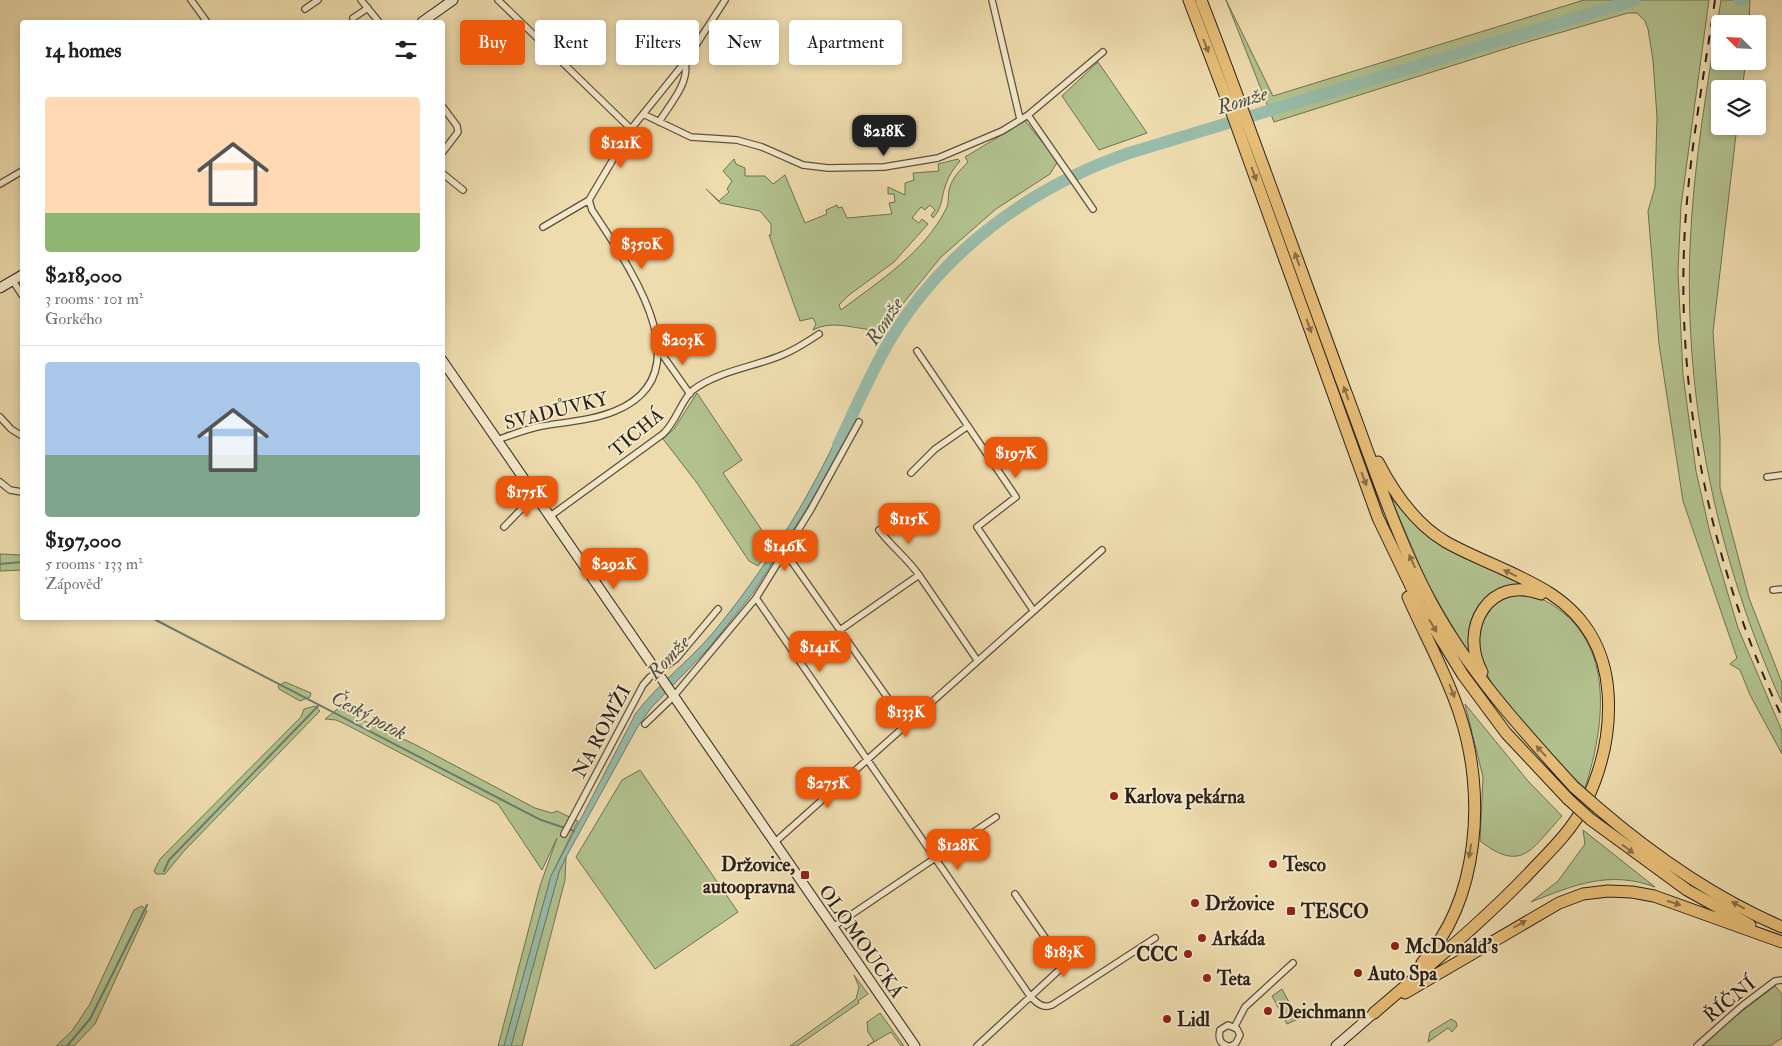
<!DOCTYPE html>
<meta charset="utf-8">
<style>
:root{--surface:#fff;--page:#f2f2f2;--text:#222;--muted:#767676;--line:#e0e0e0;--accent:#ea580c}
body{margin:0;font-family:"IM FELL Double Pica",serif;background:var(--page);color:var(--text);height:100vh;display:flex;flex-direction:column;font-size:19px;white-space:nowrap}
*{box-sizing:border-box;margin:0}
p{font-size:16px;color:var(--muted)}
.icon{flex:none;width:28px;height:28px;fill:none;stroke:currentColor;stroke-width:2;stroke-linecap:round;stroke-linejoin:round}
.map{position:relative;flex:1;overflow:hidden}
.side{position:absolute;left:20px;top:20px;width:425px;height:600px;display:flex;flex-direction:column;background:var(--surface);border-radius:5px;box-shadow:0 2px 8px #0003}
.side>*{flex:none}
.hud{position:absolute;left:460px;top:20px;width:475px;height:45px;display:flex;gap:10px}
.needle{width:32px;rotate:294deg}
.fabs{position:absolute;left:1711px;top:15px;display:grid;gap:10px}
.fabs a{display:grid;place-items:center;width:55px;height:55px;border-radius:5px;background:var(--surface);box-shadow:0 2px 8px #0003;font-size:25px}
.price{position:absolute;translate:-50% -42px;padding:0 11px;border-radius:10px;background:var(--accent);color:#fff;font-size:16px;line-height:32px;filter:drop-shadow(0 1px 2px #0008)}
.price::after{content:'';position:absolute;left:50%;top:30px;width:15px;height:11px;margin-left:-8px;background:inherit;clip-path:polygon(0 0,100% 0,50% 100%)}
.price.active{background:#222;color:#fff}
ul{padding:0;list-style:none}
li{display:grid;align-content:center;gap:10px;height:265px;padding:0 25px}
li+li{border-top:1px solid var(--line)}
li span{display:grid;place-items:center;height:155px;border-radius:5px;color:#555}
li>.icon{margin-inline-start:auto}
span .icon{width:90px;height:90px;fill:#fffc;stroke-width:1}
li b{font-size:21px}
h2{display:flex;justify-content:space-between;align-items:center;height:60px;padding:0 25px;font-size:21px}
.tag{padding:0 18px;border-radius:5px;background:var(--surface);box-shadow:0 2px 8px #0003;font-size:18px;line-height:45px}
.tag.active{background:var(--accent);color:#fff}
.map>svg:first-child{display:block}
.green{fill:#b2c28f;stroke:#6f7254}
.water{fill:#99bcaa;stroke:#6d7e70}
.lines{fill:none;stroke-linecap:round;stroke-linejoin:round}
.stream{stroke:#6d7e70;stroke-width:2}
.river{stroke:#99bcaa;stroke-width:12}
.street-casing{stroke:#5c503f;stroke-width:8}
.secondary-casing{stroke:#2c211a;stroke-width:11}
.highway-casing{stroke:#2c211a;stroke-width:13}
.street{stroke:#f4e8ca;stroke-width:5.5}
.secondary{stroke:#f4e8ca;stroke-width:9}
.highway{stroke:#e7be77;stroke-width:11}
.rail{stroke:#2c211a;stroke-width:2;stroke-dasharray:9 9;stroke-linecap:butt}
.highway-bridge-casing{stroke:#2c211a;stroke-width:13;stroke-linecap:butt}
.highway-bridge{stroke:#e7be77;stroke-width:11}
.oneway{fill:#8a7048}
.poi-dot{fill:#8f2418;stroke:#f4e8ca;stroke-width:2}
.labels{text-anchor:middle;stroke-width:4;stroke-linejoin:round;paint-order:stroke}
.street-label{font-size:19px;fill:#2c211a;stroke:#f4e8ca}
.poi-label{font-size:19px;font-weight:bold;fill:#2c211a;stroke:#f4e8ca;text-anchor:start}
.water-label{font-size:20px;font-style:italic;fill:#4d5045;stroke:#f4e8ca}
</style>
<div class="map">
<svg width="1782" height="1046" viewBox="0 0 1782 1046">
<rect width="100%" height="100%" fill="#eedcae"/>
<filter id="stains"><feTurbulence type="fractalNoise" baseFrequency=".004" numOctaves="4"/><feColorMatrix values="0 0 0 0 .2 0 0 0 0 .09 0 0 0 0 .02 0 0 0 .5 -.17"/></filter>
<radialGradient id="worn" r=".72"><stop offset=".6" stop-color="#630" stop-opacity="0"/><stop offset="1" stop-color="#630" stop-opacity=".3"/></radialGradient>
<!-- green -->
<path class="green" d="M1226,0L1273,96L1584,0H1709L1681,206L1678,271L1683,375L1696,471L1710,533L1738,628L1782,731V754L1750,695L1740,670L1730,664L1737,658L1683,501L1659,344L1648,211L1655,187L1657,117L1653,60L1648,29L1645,21L1637,13H1628L1524,43L1274,122Z
M1721,0H1750L1749,24H1720V61H1746L1742,89H1720V126H1737L1713,332L1720,438V488L1749,598L1782,683V703C1718,562 1684,403 1690,248C1693,165 1708,82 1721,0Z
M1098,62L1147,133L1099,150L1062,96Z
M1025,121L1058,161L1050,174L996,209L941,257L884,327L878,330C856,330 834,319 813,330L816,324L813,318L800,321L769,235H771V224L760,211L720,203L706,189L719,201L729,192L727,189L732,181L723,171L734,159L736,164L745,168V176H765L773,184L785,175L805,223L827,214L826,210L837,205L838,208L842,207L847,218L892,214L889,203L895,202L894,194H888V187L905,195V183L914,180L913,173L939,171L938,164L958,159L960,161C954,168 949,175 946,184C941,197 943,207 933,218L931,215L935,210L930,205L925,210L921,207L912,218L919,223L922,219L928,224L894,262L849,295L839,305L841,310C879,281 924,253 946,209C949,204 948,196 949,190C952,178 959,171 968,162L965,157Z
M697,393L742,460L723,473L772,545L758,566L749,561L697,483L663,439L674,429Z
M1391,498C1429,542 1470,560 1521,584C1483,594 1467,616 1469,655L1427,583Z
M0,554L22,555V570L0,571Z
M1531,594C1616,628 1608,716 1585,788C1556,763 1498,703 1484,668C1474,643 1479,607 1509,597C1515,595 1524,595 1531,594Z
M285,682L311,693L310,697L300,701L279,689L278,686Z
M1465,704L1528,781L1562,816C1532,848 1523,874 1480,841L1483,777Z
M315,706L320,711L314,717L184,851L165,874H156L154,871L160,859L301,717L304,709Z
M340,707L354,716L416,745L535,808L552,813L557,811L578,821L551,876L504,1046H498L540,886L557,838L542,870L498,804L345,724L336,720L325,719Z
M640,770L738,912L655,969L576,857L622,780Z
M1583,830L1655,887C1609,870 1574,885 1531,902L1558,881L1585,844Z
M566,857L565,880L522,1046H511L559,872Z
M142,906L147,911L95,1024L74,1046H56L72,1031L90,1004L132,914L134,910Z
M854,975L868,994L858,1001L859,1003L797,1046H790L856,999L859,987Z
M1775,986L1782,994V1038L1770,1046H1703L1728,1022Z
M1282,989L1298,1019L1287,1024L1272,996Z
M880,1013L904,1046H901L891,1032L867,1046L874,1041L868,1032L867,1022Z
M1451,1019L1456,1022L1457,1026L1452,1032L1448,1028L1428,1042L1430,1032Z"/>
<!-- water -->
<path class="water" d="M841,429L849,432L821,486L753,593L708,649L651,708L638,726L566,857L559,872L511,1046H504L551,876L636,713C658,684 688,662 712,634C764,571 807,502 841,429Z"/>
<g class="lines">
<!-- stream -->
<path class="stream" d="M0,564L22,562
M152,618L506,802L541,820L574,831
M164,871L169,860L319,705
M67,1046L90,1019L147,905"/>
<!-- river -->
<path class="river" d="M1739,0H1743
M838,445C855,410 870,374 890,340C944,250 1031,187 1129,153L1635,0"/>
<!-- street casing -->
<g class="street-casing">
<path id="street" d="M191,0L207,22
M361,0L379,22
M498,0L631,129
M992,0L1020,119
M305,9L318,0
M353,18L368,8
M442,106L457,126L458,132L442,153
M643,114L691,137L737,140L762,147L803,165L828,168L884,167L938,158L1002,131L1028,115L1103,52
M1028,115L1093,209
M659,122C669,105 690,83 685,62
M442,173L463,190
M0,184L22,171
M543,227L589,200L631,129L685,62L725,0
M13,281L22,295
M659,350L690,394
M917,351L1016,497L977,527L1033,610
M0,417L11,429L22,436
M497,440C511,435 524,430 537,427C563,422 591,421 615,411C708,373 625,261 592,210L589,200
M911,473L935,449L968,426
M1767,477L1782,475
M0,482L10,490L22,492
M549,517L663,434C677,421 681,400 693,390C718,371 754,367 782,355C795,350 807,342 819,334
M504,527L535,495
M879,530C892,547 907,558 919,575
M785,552L906,724
M1773,590L1782,589
M756,598L1030,996C1036,1002 1042,1009 1052,1005L1155,938
M840,630L919,575L977,660
M645,724L673,697L756,598L810,511L859,422
M564,834L643,685L650,677L676,659L718,609
M774,843L1102,550
M1015,894L1064,965
M833,927L996,817
M1235,1026L1245,1007L1293,963
M977,1046L1085,946
M1228,1046C1220,1044 1218,1038 1220,1030L1228,1025L1237,1029L1240,1035L1236,1043L1231,1046
M1697,1046L1742,1006L1775,981L1782,980"/>
</g>
<!-- secondary casing -->
<g class="secondary-casing">
<path id="secondary" d="M422,22L453,0
M0,288L22,275
M442,360L915,1046
M1336,1046L1374,1013"/>
</g>
<!-- highway casing -->
<g class="highway-casing">
<path id="highway" d="M1189,0L1232,113L1378,518L1419,603L1463,675L1506,733L1568,799
M1201,0C1251,129 1297,260 1345,390C1372,461 1395,535 1431,602C1469,672 1521,729 1574,787
M1408,597C1425,636 1447,674 1460,715C1486,793 1480,900 1422,963
M1482,672C1458,628 1490,574 1541,594
M1598,808C1654,856 1714,898 1782,927
M1590,819L1687,890L1750,925
M1405,993L1559,903L1583,894L1608,891L1632,892L1654,896L1782,942
M1374,1013C1427,967 1483,922 1532,870C1551,850 1571,831 1584,806C1602,770 1611,732 1608,692C1605,651 1586,617 1551,594C1519,573 1480,561 1446,542C1415,524 1394,493 1378,462"/>
</g>
<!-- street -->
<use href="#street" class="street"/>
<!-- secondary -->
<use href="#secondary" class="secondary"/>
<!-- highway -->
<use href="#highway" class="highway"/>
<!-- rail -->
<path class="rail" d="M1715,0C1703,82 1687,165 1684,248C1678,408 1714,573 1782,717"/>
<!-- highway-bridge casing -->
<g class="highway-bridge-casing">
<path id="highway-bridge" d="M1574,787L1598,808
M1568,799L1590,819"/>
</g>
<!-- highway-bridge -->
<use href="#highway-bridge" class="highway-bridge"/>
</g>
<!-- one-way arrows -->
<defs><path id="oneway-solid" d="M-6-.8H1V-3.2L6.5 0L1 3.2V.8H-6Z" transform="scale(1.25)"/></defs>
<g class="oneway">
<use href="#oneway-solid" transform="translate(1206 46) rotate(69)"/>
<use href="#oneway-solid" transform="translate(1254 174) rotate(70)"/>
<use href="#oneway-solid" transform="translate(1297 259) rotate(-110)"/>
<use href="#oneway-solid" transform="translate(1309 326) rotate(70)"/>
<use href="#oneway-solid" transform="translate(1346 393) rotate(-110)"/>
<use href="#oneway-solid" transform="translate(1364 479) rotate(70)"/>
<use href="#oneway-solid" transform="translate(1412 561) rotate(-115)"/>
<use href="#oneway-solid" transform="translate(1510 573) rotate(-154)"/>
<use href="#oneway-solid" transform="translate(1433 626) rotate(59)"/>
<use href="#oneway-solid" transform="translate(1452 691) rotate(69)"/>
<use href="#oneway-solid" transform="translate(1541 751) rotate(-133)"/>
<use href="#oneway-solid" transform="translate(1628 849) rotate(37)"/>
<use href="#oneway-solid" transform="translate(1470 851) rotate(99)"/>
<use href="#oneway-solid" transform="translate(1674 903) rotate(18)"/>
<use href="#oneway-solid" transform="translate(1738 905) rotate(-152)"/>
<use href="#oneway-solid" transform="translate(1520 924) rotate(-30)"/>
</g>
<!-- markers -->
<g class="poi-dot">
<circle cx="1114" cy="796" r="5"/>
<circle cx="1273" cy="864" r="5"/>
<rect x="800" y="870" width="10" height="10" rx="2.5"/>
<circle cx="1195" cy="903" r="5"/>
<rect x="1286" y="906" width="10" height="10" rx="2.5"/>
<circle cx="1202" cy="938" r="5"/>
<circle cx="1395" cy="946" r="5"/>
<circle cx="1188" cy="954" r="5"/>
<circle cx="1358" cy="973" r="5"/>
<circle cx="1207" cy="978" r="5"/>
<circle cx="1268" cy="1011" r="5"/>
<circle cx="1167" cy="1019" r="5"/>
</g>
<g class="labels">
<!-- street labels -->
<g class="street-label">
<text transform="translate(556 410) rotate(-14)" y="7">SVADŮVKY</text>
<text transform="translate(636 432) rotate(-40)" y="7">TICHÁ</text>
<text transform="translate(601 731) rotate(-62)" y="7">NA ROMŽI</text>
<text transform="translate(862 941) rotate(55)" y="7">OLOMOUCKÁ</text>
<text transform="translate(1729 999) rotate(-39)" y="7">ŘÍČNÍ</text>
</g>
<!-- poi labels -->
<g class="poi-label">
<text x="1124" y="803">Karlova pekárna</text>
<text x="795" y="871" text-anchor="end">Držovice,<tspan x="795" dy="22">autoopravna</tspan></text>
<text x="1283" y="871">Tesco</text>
<text x="1205" y="910">Držovice</text>
<text x="1301" y="918">TESCO</text>
<text x="1212" y="945">Arkáda</text>
<text x="1405" y="953">McDonald's</text>
<text x="1178" y="961" text-anchor="end">CCC</text>
<text x="1368" y="980">Auto Spa</text>
<text x="1217" y="985">Teta</text>
<text x="1278" y="1018">Deichmann</text>
<text x="1177" y="1026">Lidl</text>
</g>
<!-- water labels -->
<g class="water-label">
<text transform="translate(1242 100) rotate(-17)" y="7">Romže</text>
<text transform="translate(884 321) rotate(-57)" y="7">Romže</text>
<text transform="translate(668 657) rotate(-47)" y="7">Romže</text>
<text transform="translate(369 715) rotate(28)" y="7">Český potok</text>
</g>
</g>
<rect width="100%" height="100%" filter="url(#stains)"/>
<rect width="100%" height="100%" fill="url(#worn)"/>
</svg>
<div class="fabs">
<a><svg class="needle" viewBox="-14 -14 28 28"><path d="M0-13l5 13h-10z" fill="#e53935"/><path d="M0 13l5-13h-10z" fill="#767676"/></svg></a>
<a><svg class="icon" aria-label="layers" viewBox="0 0 24 24"><path d="M12 4l9 5-9 5-9-5zM3 14l9 5 9-5"/></svg></a>
</div>
<b class="price active" style="left:884px;top:157px">$218K</b>
<b class="price" style="left:621px;top:169px">$121K</b>
<b class="price" style="left:642px;top:270px">$350K</b>
<b class="price" style="left:683px;top:366px">$203K</b>
<b class="price" style="left:1016px;top:479px">$197K</b>
<b class="price" style="left:527px;top:518px">$175K</b>
<b class="price" style="left:909px;top:545px">$115K</b>
<b class="price" style="left:785px;top:572px">$146K</b>
<b class="price" style="left:614px;top:590px">$292K</b>
<b class="price" style="left:820px;top:673px">$141K</b>
<b class="price" style="left:906px;top:738px">$133K</b>
<b class="price" style="left:828px;top:809px">$275K</b>
<b class="price" style="left:958px;top:871px">$128K</b>
<b class="price" style="left:1064px;top:978px">$183K</b>
<div class="hud">
<a class="tag active">Buy</a>
<a class="tag">Rent</a>
<a class="tag">Filters</a>
<a class="tag">New</a>
<a class="tag">Apartment</a>
</div>
<section class="side">
<h2>14 homes<svg class="icon" aria-label="filters" viewBox="0 0 24 24"><path d="M4 7h16M4 17h16"/><circle cx="9" cy="7" r="2"/><circle cx="15" cy="17" r="2"/></svg></h2>
<ul>
<li><span style="background:linear-gradient(#ffd9b3 75%,#8fb573 0)"><svg class="icon" aria-label="home" viewBox="0 0 24 24"><path d="M3 11l9-7 9 7M6 9v11h12V9"/></svg></span><div><b>$218,000</b><p>3 rooms · 101 m²</p><p>Gorkého</p></div></li>
<li><span style="background:linear-gradient(#a9c7e8 60%,#7fa58c 0)"><svg class="icon" aria-label="home" viewBox="0 0 24 24"><path d="M3 11l9-7 9 7M6 9v11h12V9"/></svg></span><div><b>$197,000</b><p>5 rooms · 133 m²</p><p>Zápověď</p></div></li>
</ul>
</section>
</div>
